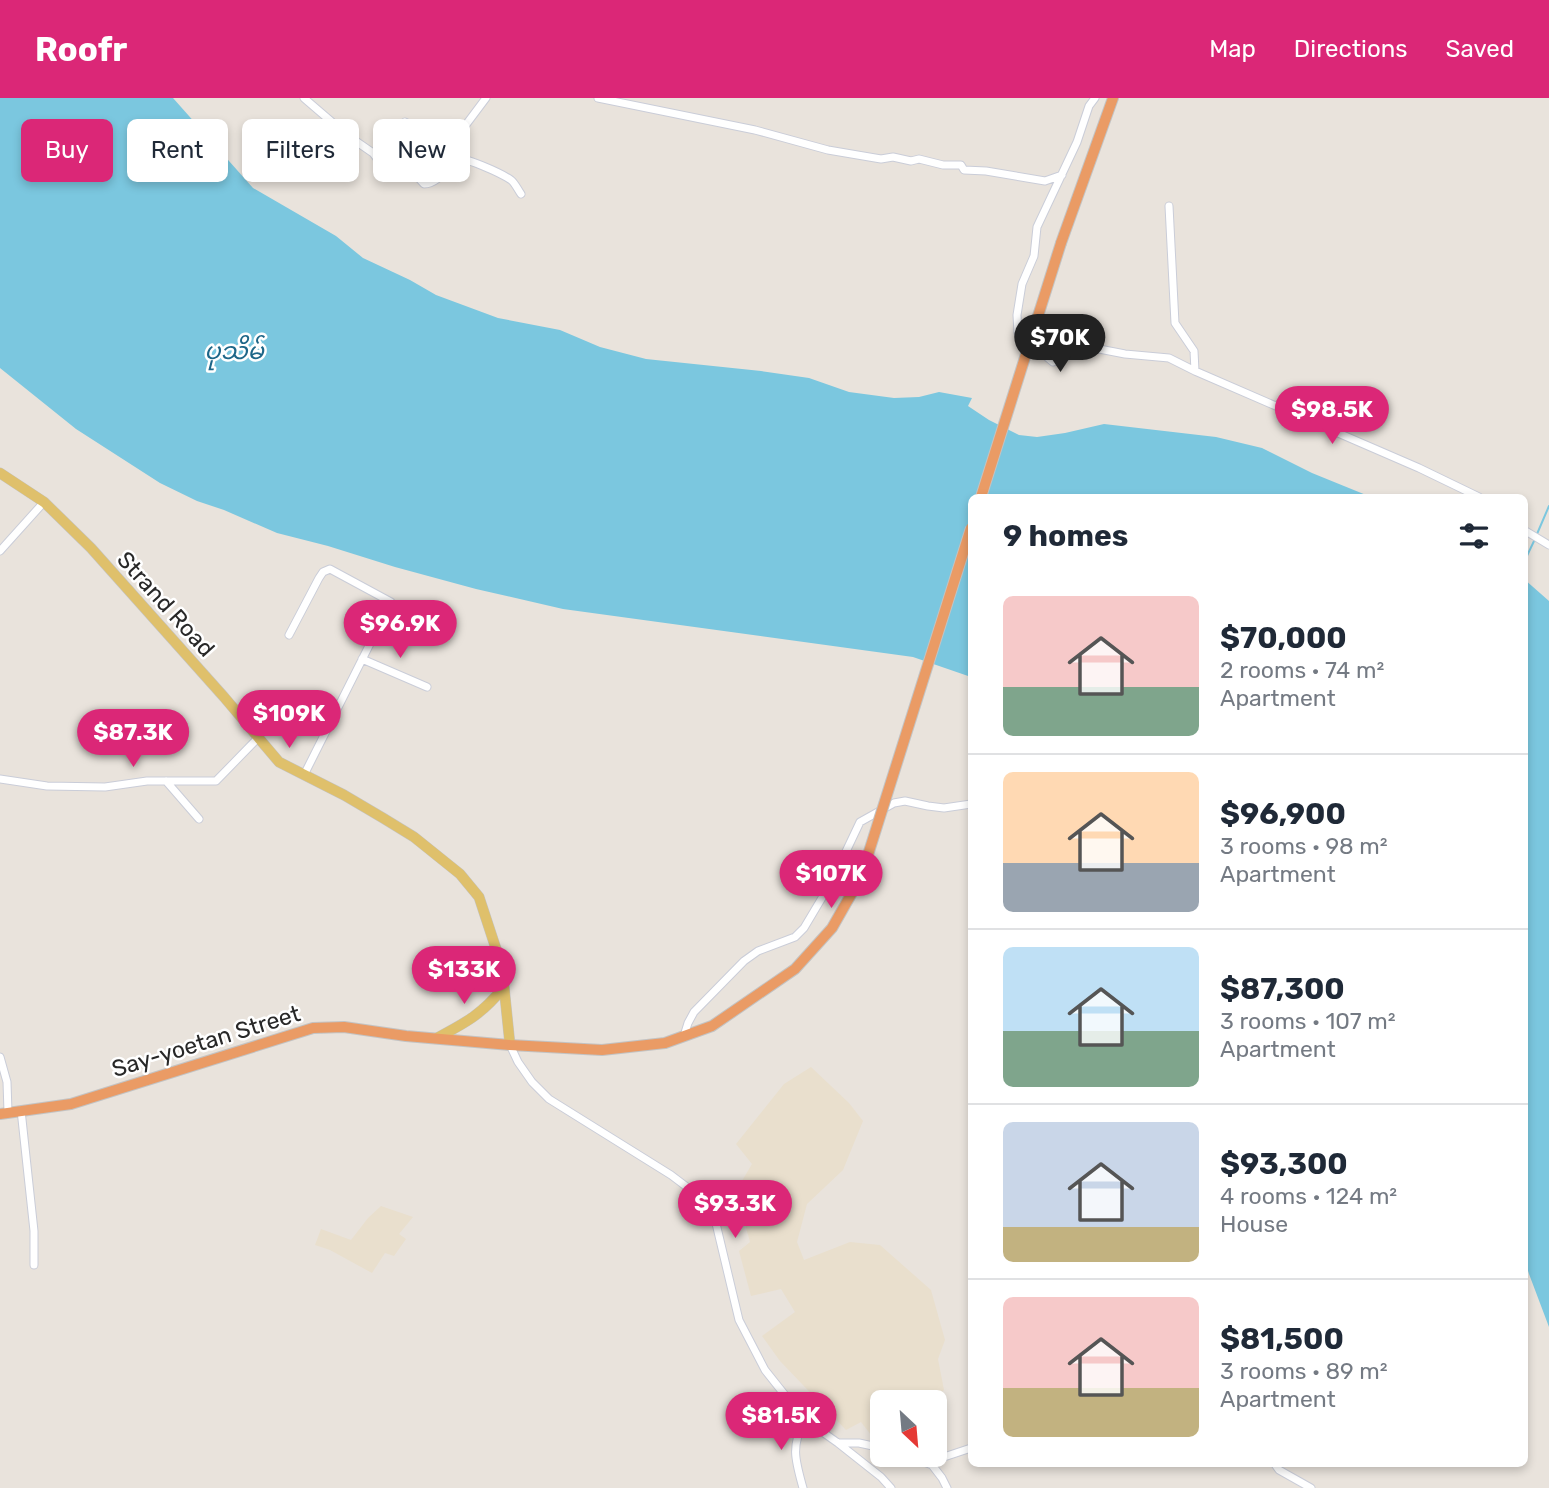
<!DOCTYPE html>
<meta charset="utf-8">
<style>
:root{--surface:#fff;--page:#f6f6f7;--text:#1f2937;--muted:#747a83;--line:#e0e1e3;--accent:#db2777}
body{margin:0;font-family:Rubik,"Noto Sans Myanmar",sans-serif;background:var(--page);color:var(--text);height:100vh;display:flex;flex-direction:column;font-size:26px;white-space:nowrap}
*{box-sizing:border-box;margin:0}
p{font-size:23px;color:var(--muted)}
.icon{flex:none;width:38px;height:38px;fill:none;stroke:currentColor;stroke-width:2;stroke-linecap:round;stroke-linejoin:round}
.map{position:relative;flex:1;overflow:hidden}
.details{position:absolute;left:968px;top:396px;width:560px;height:973px;display:flex;flex-direction:column;background:var(--surface);border-radius:10px;box-shadow:0 4px 10px #0003}
.details>*{flex:none}
.banner{position:absolute;left:21px;top:21px;width:665px;height:63px;display:flex;gap:14px}
.needle{width:46px;rotate:154deg}
.fabs{position:absolute;left:870px;top:1292px;display:grid;gap:14px}
.fabs a{display:grid;place-items:center;width:77px;height:77px;border-radius:10px;background:var(--surface);box-shadow:0 4px 10px #0003;font-size:35px}
.price{position:absolute;translate:-50% -60px;padding:0 16px;border-radius:24px;background:var(--accent);color:#fff;font-size:23px;line-height:46px;filter:drop-shadow(0 2px 4px #0008)}
.price::after{content:'';position:absolute;left:50%;top:42px;width:21px;height:16px;margin-left:-10px;background:inherit;clip-path:polygon(0 0,100% 0,50% 100%)}
.price.active{background:#222;color:#fff}
ul{padding:0;list-style:none}
li{display:flex;align-items:center;gap:21px;height:175px;padding:0 35px}
li+li{border-top:2px solid var(--line)}
li span{display:grid;place-items:center;flex:none;width:196px;height:140px;border-radius:10px;color:#555}
li>.icon{margin-inline-start:auto}
span .icon{width:84px;height:84px;fill:#fffc;stroke-width:1}
li b{font-size:30px}
h2{display:flex;justify-content:space-between;align-items:center;height:84px;padding:0 35px;font-size:30px}
.pill{padding:0 24px;border-radius:10px;background:var(--surface);box-shadow:0 4px 10px #0003;font-size:24px;line-height:63px}
.pill.active{background:var(--accent);color:#fff}
header{display:flex;align-items:center;gap:42px;box-sizing:border-box;height:98px;padding:0 35px;background:var(--accent);color:#fff}
header strong{font-size:33px}
nav{display:flex;gap:38px;margin-inline-start:auto;font-size:24px}
.map>svg:first-child{display:block}
.education{fill:#e9dfcd}
.water{fill:#7bc7df}
.lines{fill:none;stroke-linecap:round;stroke-linejoin:round}
.stream{stroke:#7bc7df;stroke-width:2}
.minor-casing{stroke:#cacdd8;stroke-width:9}
.major-casing{stroke:#c3c3c3;stroke-width:11}
.highway-casing{stroke:#c3c3c3;stroke-width:12}
.minor{stroke:#fff;stroke-width:7}
.major{stroke:#dfc06b;stroke-width:10}
.highway{stroke:#ea9b65;stroke-width:10}
.highway-bridge-casing{stroke:#c3c3c3;stroke-width:12;stroke-linecap:butt}
.highway-bridge{stroke:#ea9b65;stroke-width:10}
.labels{text-anchor:middle;stroke-width:5;stroke-linejoin:round;paint-order:stroke}
.street-label{font-size:23px;fill:#282828;stroke:#fff}
.water-label{font-size:24px;font-style:italic;fill:#1d6688;stroke:#fff}
</style>
<header>
<strong>Roofr</strong>
<nav><a>Map</a><a>Directions</a><a>Saved</a></nav>
</header>
<div class="map">
<svg width="1549" height="1390" viewBox="0 0 1549 1390">
<rect width="100%" height="100%" fill="#e9e3dc"/>
<!-- education -->
<path class="education" d="M811,969L849,1005L863,1023L843,1072L807,1106L797,1144L804,1162L850,1144L880,1147L931,1192L945,1242L938,1261L944,1292L927,1304H882V1332L871,1337L861,1324L846,1332L780,1263L762,1238L795,1214L781,1191L751,1198L739,1153L750,1144L736,1093L752,1066L736,1046L784,986Z
M381,1108L413,1119L399,1136L406,1141L394,1158L385,1155L372,1175L330,1152L315,1147L321,1131L351,1142L368,1120Z"/>
<!-- water -->
<path class="water" d="M0,0H173L253,90L336,138L363,160L410,182L436,197L498,220L560,232L600,249L646,261L761,273L809,280L849,294L894,300L919,299L939,294L972,300L968,308L989,322L1019,337L1037,339L1065,335L1104,326L1216,339L1262,350L1312,375L1371,399H971V579L913,559L563,511L476,491L395,469L328,448L277,435L224,412L197,403L160,385L76,331L0,270Z
M1524,481L1549,503V1229L1529,1176L1524,1160Z"/>
<g class="lines">
<!-- stream -->
<path class="stream" d="M1537,436L1549,408
M1524,464L1535,441"/>
<!-- minor casing -->
<g class="minor-casing">
<path id="minor" d="M304,0L347,37L373,55L384,70L389,71L403,69L413,74L424,86C433,86 442,78 447,71L465,28L486,0
M598,0L755,32L828,52L881,61L893,59L911,63L919,61L943,67H961L964,72L986,73L1045,83L1062,77
M1095,0L1089,8L1077,44L1037,129L1034,158L1022,186L1017,217L1018,235L1053,264L1089,249L1125,256L1169,260L1195,273L1194,253L1175,225L1169,108
M405,24C432,39 437,32 465,28
M451,59C463,58 501,75 511,82C515,85 518,92 521,96
M1195,273L1419,370L1479,399
M1524,432L1549,447
M0,453L44,404
M289,537L319,480L323,474L330,471L391,504L304,677
M362,561L427,589
M0,681L47,688L105,689L147,683H216L258,640
M166,683L199,721
M684,938L688,925L694,914L744,863L758,853L795,839L804,830L832,783L860,724L894,705L905,703L928,708L944,710L971,706
M510,947L518,964L532,984L549,1001L671,1077L704,1102L714,1117L739,1222L765,1272L804,1321L838,1345L881,1379L891,1390
M0,959L7,984L8,1014
M21,1012L34,1133V1167
M839,1345H859L882,1350
M903,1356L932,1367L944,1359L971,1350
M1274,1365L1279,1372L1311,1390
M932,1367L942,1380L947,1390
M803,1390C795,1361 791,1350 804,1321"/>
</g>
<!-- major casing -->
<g class="major-casing">
<path id="major" d="M0,375L44,404L91,450L224,599L279,664L344,697L383,720L414,739L460,776L479,799L502,869L510,947
M437,940C467,924 482,916 504,889"/>
</g>
<!-- highway casing -->
<g class="highway-casing">
<path id="highway" d="M1061,145L1113,0
M0,1016L71,1006L313,930L344,929L406,938L510,947L602,952L665,945L712,928L795,871L832,830L861,779"/>
</g>
<!-- minor -->
<use href="#minor" class="minor"/>
<!-- major -->
<use href="#major" class="major"/>
<!-- highway -->
<use href="#highway" class="highway"/>
<!-- highway-bridge casing -->
<g class="highway-bridge-casing">
<path id="highway-bridge" d="M981,399L1061,145
M861,779L971,430"/>
</g>
<!-- highway-bridge -->
<use href="#highway-bridge" class="highway-bridge"/>
</g>
<g class="labels">
<!-- street labels -->
<g class="street-label">
<text transform="translate(166 506) rotate(48)" y="8">Strand Road</text>
<text transform="translate(206 943) rotate(-17)" y="8">Say-yoetan Street</text>
</g>
<!-- water labels -->
<g class="water-label">
<text x="234" y="261">ပုသိမ်</text>
</g>
</g>
</svg>
<div class="fabs">
<a><svg class="needle" viewBox="-14 -14 28 28"><path d="M0-13l5 13h-10z" fill="#e53935"/><path d="M0 13l5-13h-10z" fill="#747a83"/></svg></a>
</div>
<b class="price active" style="left:1060px;top:276px">$70K</b>
<b class="price" style="left:1332px;top:348px">$98.5K</b>
<b class="price" style="left:400px;top:562px">$96.9K</b>
<b class="price" style="left:289px;top:652px">$109K</b>
<b class="price" style="left:133px;top:671px">$87.3K</b>
<b class="price" style="left:831px;top:812px">$107K</b>
<b class="price" style="left:464px;top:908px">$133K</b>
<b class="price" style="left:735px;top:1142px">$93.3K</b>
<b class="price" style="left:781px;top:1354px">$81.5K</b>
<div class="banner">
<a class="pill active">Buy</a>
<a class="pill">Rent</a>
<a class="pill">Filters</a>
<a class="pill">New</a>
</div>
<section class="details">
<h2>9 homes<svg class="icon" aria-label="filters" viewBox="0 0 24 24"><path d="M4 7h16M4 17h16"/><circle cx="9" cy="7" r="2"/><circle cx="15" cy="17" r="2"/></svg></h2>
<ul>
<li><span style="background:linear-gradient(#f6c9c9 65%,#7fa58c 0)"><svg class="icon" aria-label="home" viewBox="0 0 24 24"><path d="M3 11l9-7 9 7M6 9v11h12V9"/></svg></span><div><b>$70,000</b><p>2 rooms · 74 m²</p><p>Apartment</p></div></li>
<li><span style="background:linear-gradient(#ffd9b3 65%,#9aa5b1 0)"><svg class="icon" aria-label="home" viewBox="0 0 24 24"><path d="M3 11l9-7 9 7M6 9v11h12V9"/></svg></span><div><b>$96,900</b><p>3 rooms · 98 m²</p><p>Apartment</p></div></li>
<li><span style="background:linear-gradient(#bfe0f5 60%,#7fa58c 0)"><svg class="icon" aria-label="home" viewBox="0 0 24 24"><path d="M3 11l9-7 9 7M6 9v11h12V9"/></svg></span><div><b>$87,300</b><p>3 rooms · 107 m²</p><p>Apartment</p></div></li>
<li><span style="background:linear-gradient(#c9d6e8 75%,#c2b280 0)"><svg class="icon" aria-label="home" viewBox="0 0 24 24"><path d="M3 11l9-7 9 7M6 9v11h12V9"/></svg></span><div><b>$93,300</b><p>4 rooms · 124 m²</p><p>House</p></div></li>
<li><span style="background:linear-gradient(#f6c9c9 65%,#c2b280 0)"><svg class="icon" aria-label="home" viewBox="0 0 24 24"><path d="M3 11l9-7 9 7M6 9v11h12V9"/></svg></span><div><b>$81,500</b><p>3 rooms · 89 m²</p><p>Apartment</p></div></li>
</ul>
</section>
</div>
